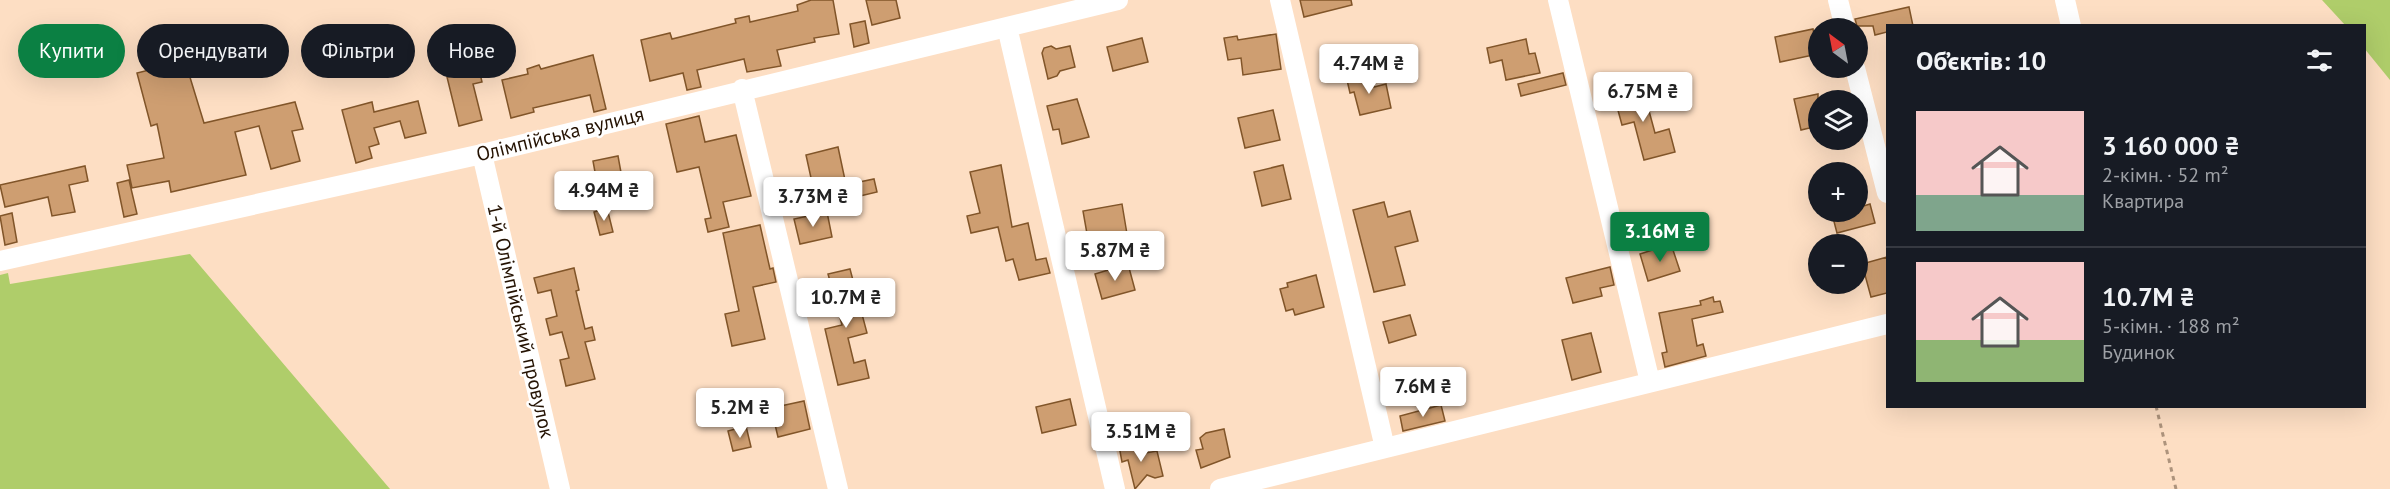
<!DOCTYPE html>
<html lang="uk">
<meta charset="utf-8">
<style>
:root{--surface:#171b24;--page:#242831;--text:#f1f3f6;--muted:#9ea1a6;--line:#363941;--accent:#0b8043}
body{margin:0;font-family:"PT Sans",sans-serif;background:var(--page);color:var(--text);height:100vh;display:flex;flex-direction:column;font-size:22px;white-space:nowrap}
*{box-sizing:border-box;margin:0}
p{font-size:20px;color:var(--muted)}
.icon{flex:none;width:33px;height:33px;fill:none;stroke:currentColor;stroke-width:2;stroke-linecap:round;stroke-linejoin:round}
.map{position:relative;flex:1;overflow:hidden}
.side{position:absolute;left:1886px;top:24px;width:480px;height:384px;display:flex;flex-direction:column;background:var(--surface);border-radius:0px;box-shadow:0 6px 24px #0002}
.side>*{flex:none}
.banner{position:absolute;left:18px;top:24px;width:570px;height:54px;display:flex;gap:12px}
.needle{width:39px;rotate:328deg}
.fabs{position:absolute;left:1808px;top:18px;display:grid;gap:12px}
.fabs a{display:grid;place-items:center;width:60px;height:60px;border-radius:50%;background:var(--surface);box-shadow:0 6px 24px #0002;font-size:30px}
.price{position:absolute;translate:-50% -51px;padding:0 14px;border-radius:6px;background:#fff;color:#222;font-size:20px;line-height:39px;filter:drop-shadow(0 2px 3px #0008)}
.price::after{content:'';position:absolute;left:50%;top:36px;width:18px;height:14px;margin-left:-9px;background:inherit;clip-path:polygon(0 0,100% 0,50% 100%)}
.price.selected{background:var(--accent);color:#fff}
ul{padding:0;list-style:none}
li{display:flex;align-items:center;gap:18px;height:150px;padding:0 30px}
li+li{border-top:2px solid var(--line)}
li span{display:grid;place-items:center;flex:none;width:168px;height:120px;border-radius:0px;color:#555}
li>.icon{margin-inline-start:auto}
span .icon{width:72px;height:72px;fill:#fffc;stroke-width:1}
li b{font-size:26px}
h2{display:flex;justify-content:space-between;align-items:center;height:72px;padding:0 30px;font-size:26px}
.tag{padding:0 21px;border-radius:27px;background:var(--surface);box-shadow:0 6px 24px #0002;font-size:21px;line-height:54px}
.tag.selected{background:var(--accent);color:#fff}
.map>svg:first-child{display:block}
.green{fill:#afcd6a}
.building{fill:#ce9e71;stroke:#815529;stroke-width:1.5}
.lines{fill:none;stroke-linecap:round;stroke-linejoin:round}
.path{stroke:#ad937c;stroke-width:3;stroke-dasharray:4.5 4.5;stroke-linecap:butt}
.minor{stroke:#fff;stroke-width:20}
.labels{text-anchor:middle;stroke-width:5;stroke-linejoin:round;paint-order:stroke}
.street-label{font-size:20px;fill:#241202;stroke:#fff}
</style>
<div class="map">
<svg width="2390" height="489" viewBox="0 0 2390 489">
<rect width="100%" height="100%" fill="#fddec3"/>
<!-- green -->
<path class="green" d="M2322,0H2390V80L2364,48V26L2345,25Z
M190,254L390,489H0V275L8,273L10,284Z"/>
<!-- building -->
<path class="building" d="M811,0H833L839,34L814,38L815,42L777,50L781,66L747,72L744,59L697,70L701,87L687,90L683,73L650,81L641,40L670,33L672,39L736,23L735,19L749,16L750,22L798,11L797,5Z
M866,0H896L900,18L872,25Z
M1300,0H1351L1352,5L1304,17Z
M1909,7L1913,26H1887V32L1875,35L1873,26H1857L1855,19Z
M865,21L869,43L854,47L850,24Z
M1813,29L1818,54L1780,62L1775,37Z
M1276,34L1281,69L1243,75L1241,58L1228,60L1224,38L1237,36L1238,40Z
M1142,38L1148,62L1113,71L1107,47Z
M1526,39L1529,54L1535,53L1540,73L1506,80L1502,60L1490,63L1487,48Z
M1051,46L1056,49L1070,46L1075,67L1060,71L1057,76L1048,79L1042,53L1044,48Z
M593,55L606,109L594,112L590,95L533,108L534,112L511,118L502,80L528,74L527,69L539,65L541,69Z
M185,61L204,123L295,102L303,129L292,131L300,161L271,169L259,126L235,132L246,175L171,192L169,181L132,188L127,165L164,158L157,124L151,126L137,73Z
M479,69L482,82L473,84L482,120L459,126L447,77Z
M1563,73L1566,85L1521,96L1518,84Z
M1371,75L1374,87L1386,84L1391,108L1360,115L1354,92L1350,93L1347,80Z
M1642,85L1655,133L1669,129L1675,152L1644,160L1634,122L1622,125L1613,92Z
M1818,94V126L1801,130L1794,99Z
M1077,99L1089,137L1062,144L1059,129L1053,130L1047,106Z
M418,101L426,133L405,138L400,121L374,128L379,144L369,147L372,158L356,163L342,110L372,102L374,112Z
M1273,110L1280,140L1245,148L1238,118Z
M699,116L705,142L736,135L751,196L723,202L729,227L708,232L705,219L711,218L699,167L677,172L666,124Z
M838,147L845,180L813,187L806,155Z
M618,156L624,189L599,194L593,161Z
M1001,165L1012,227L1028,223L1036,260L1046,258L1050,273L1019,280L1013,259L1006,261L998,227L971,233L967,216L980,213L970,172Z
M1283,165L1291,199L1262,206L1254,172Z
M85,166L88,181L69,185L75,212L52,216L48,197L5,207L0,185Z
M874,179L877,192L843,200L840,186Z
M129,180L137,214L124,217L117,183Z
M1384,202L1388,217L1410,211L1418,241L1395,247L1405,285L1374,292L1353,210Z
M1122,204L1127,234L1113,236L1114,247L1090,251L1083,211Z
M1870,204L1875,223L1837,233L1832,214L1857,212V208Z
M607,208L613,232L600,235L594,212Z
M827,212L832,237L800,244L794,219Z
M12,213L17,242L5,245L0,216Z
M760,225L770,269L773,268L776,282L753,287L765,339L732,346L725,314L739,311L723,233Z
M1671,244L1680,271L1648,281L1640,254Z
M1887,257V293L1871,297L1862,264Z
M1128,264L1135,290L1102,299L1095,274Z
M1610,267L1614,285L1600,288L1602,296L1573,303L1566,278Z
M574,268L579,290L576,291L585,329L592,327L595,340L585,342L595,379L566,386L560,360L569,358L562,332L550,335L546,319L557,316L551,290L538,293L534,278Z
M850,269L867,333L848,338L854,363L865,360L869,378L838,385L825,329L842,325L828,274Z
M1316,275L1324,307L1295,315L1293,309L1286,311L1280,289L1288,287L1287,283Z
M1713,297L1714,302L1720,301L1723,312L1692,319L1697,346L1703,344L1706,356L1665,367L1662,353L1667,352L1659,313L1701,305L1700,301Z
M1410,315L1416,335L1389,343L1383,322Z
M1591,333L1601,372L1572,380L1562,340Z
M1070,399L1076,425L1042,433L1036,407Z
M804,401L810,429L778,437L771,408Z
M1441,405L1445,421L1403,431L1400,416Z
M746,426L751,447L733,451L728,431Z
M1224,429L1230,457L1201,468L1196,450L1203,449L1200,438L1206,433Z
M1138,442L1140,454L1157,451L1163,476L1155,478L1147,475L1135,489L1128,460L1122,462L1119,446Z"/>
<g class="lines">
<!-- path -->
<path class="path" d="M2156,406L2176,489"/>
<!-- minor -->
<path class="minor" d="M1280,0L1385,448
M1558,0L1650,382
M1838,0L1845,28
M2065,0L2071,26
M1007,27L1115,489
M1855,68L1887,193
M742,89L838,489
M482,154L560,489
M0,261L482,154L1118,0
M1220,489L1887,324"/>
</g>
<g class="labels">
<!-- street labels -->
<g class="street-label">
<text transform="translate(560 134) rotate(-14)" y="7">Олімпійська вулиця</text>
<text transform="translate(521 321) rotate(77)" y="7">1-й Олімпійський провулок</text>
</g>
</g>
</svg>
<div class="fabs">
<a><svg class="needle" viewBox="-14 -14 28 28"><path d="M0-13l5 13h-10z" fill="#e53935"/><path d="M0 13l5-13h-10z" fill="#9ea1a6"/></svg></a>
<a><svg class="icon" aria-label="layers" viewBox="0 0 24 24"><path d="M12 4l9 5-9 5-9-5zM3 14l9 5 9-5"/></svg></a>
<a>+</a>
<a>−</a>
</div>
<b class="price" style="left:1369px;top:95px">4.74M ₴</b>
<b class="price" style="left:1643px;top:123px">6.75M ₴</b>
<b class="price" style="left:604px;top:222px">4.94M ₴</b>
<b class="price" style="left:813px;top:228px">3.73M ₴</b>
<b class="price selected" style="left:1660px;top:263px">3.16M ₴</b>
<b class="price" style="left:1115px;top:282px">5.87M ₴</b>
<b class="price" style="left:846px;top:329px">10.7M ₴</b>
<b class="price" style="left:1423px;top:418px">7.6M ₴</b>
<b class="price" style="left:740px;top:439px">5.2M ₴</b>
<b class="price" style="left:1141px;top:463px">3.51M ₴</b>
<div class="banner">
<a class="tag selected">Купити</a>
<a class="tag">Орендувати</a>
<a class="tag">Фільтри</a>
<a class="tag">Нове</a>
</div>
<section class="side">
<h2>Об’єктів: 10<svg class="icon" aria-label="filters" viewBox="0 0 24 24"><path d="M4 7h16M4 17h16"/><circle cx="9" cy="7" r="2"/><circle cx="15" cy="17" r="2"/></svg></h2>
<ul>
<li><span style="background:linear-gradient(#f6c9c9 70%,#7fa58c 0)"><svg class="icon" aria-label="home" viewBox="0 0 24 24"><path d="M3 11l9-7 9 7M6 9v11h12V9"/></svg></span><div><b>3 160 000 ₴</b><p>2-кімн. · 52 m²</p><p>Квартира</p></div></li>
<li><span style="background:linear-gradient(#f6c9c9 65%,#8fb573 0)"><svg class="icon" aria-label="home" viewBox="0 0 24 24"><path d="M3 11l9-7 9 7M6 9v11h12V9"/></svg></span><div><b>10.7M ₴</b><p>5-кімн. · 188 m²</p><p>Будинок</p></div></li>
</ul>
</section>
</div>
